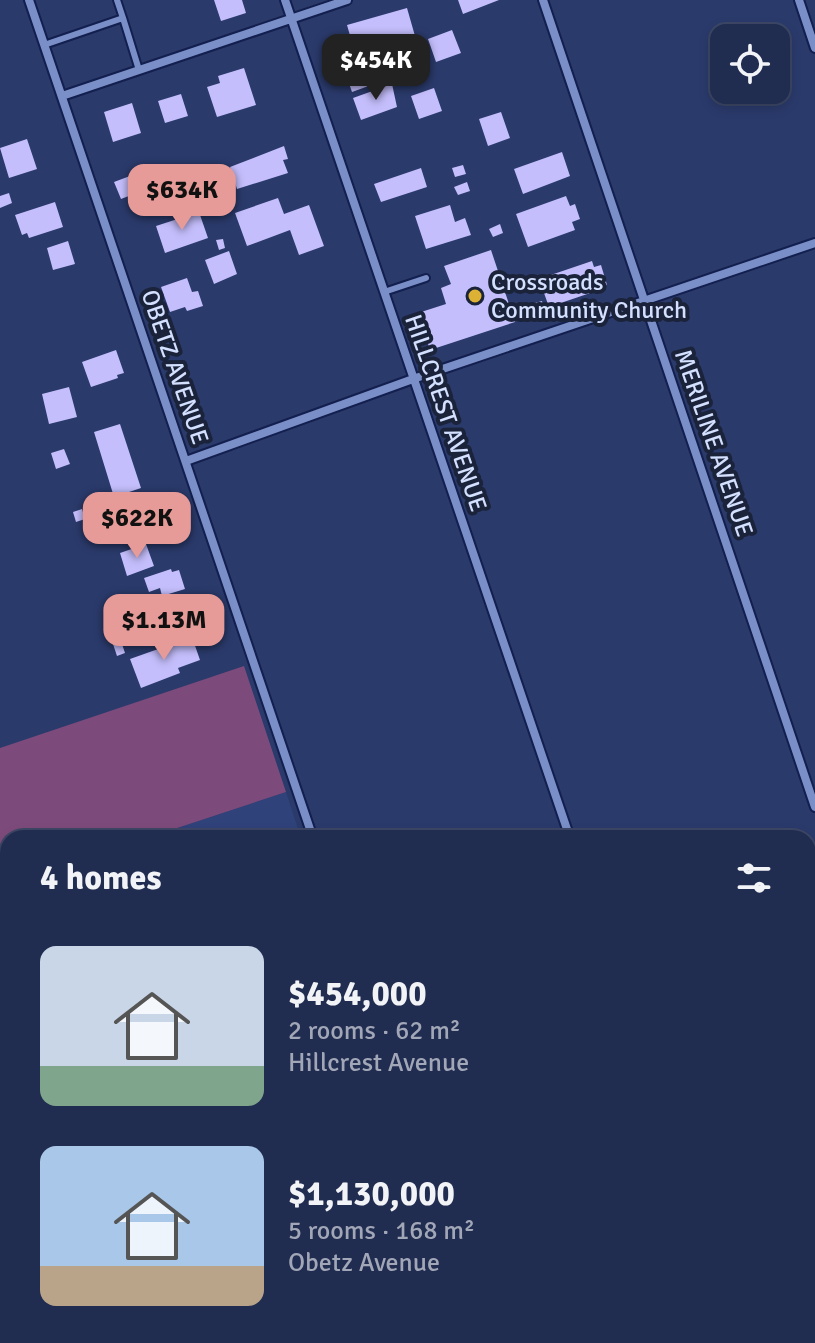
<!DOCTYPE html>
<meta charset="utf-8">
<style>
:root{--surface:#202c50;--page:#2d385a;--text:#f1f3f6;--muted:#a2a7b7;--line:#3d4867;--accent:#e69b98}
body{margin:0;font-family:Signika,sans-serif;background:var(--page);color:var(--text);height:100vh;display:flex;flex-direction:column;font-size:30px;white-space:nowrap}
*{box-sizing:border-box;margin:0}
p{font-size:26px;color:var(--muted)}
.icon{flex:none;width:44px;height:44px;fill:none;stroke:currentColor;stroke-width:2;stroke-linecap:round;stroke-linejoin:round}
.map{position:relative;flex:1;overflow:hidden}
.side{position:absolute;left:0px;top:830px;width:816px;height:514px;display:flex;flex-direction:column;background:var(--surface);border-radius:24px 24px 0 0;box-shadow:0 4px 12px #0003,0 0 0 2px var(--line)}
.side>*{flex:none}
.tools{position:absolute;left:710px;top:24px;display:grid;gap:16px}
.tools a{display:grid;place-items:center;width:80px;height:80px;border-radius:16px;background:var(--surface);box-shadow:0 4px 12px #0003,0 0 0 2px var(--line);font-size:40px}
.price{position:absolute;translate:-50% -68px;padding:0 18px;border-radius:16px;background:var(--accent);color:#111;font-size:26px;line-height:52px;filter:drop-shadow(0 2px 4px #0008)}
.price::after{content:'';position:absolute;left:50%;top:48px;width:24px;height:18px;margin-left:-12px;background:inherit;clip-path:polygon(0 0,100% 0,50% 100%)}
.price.active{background:#222;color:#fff}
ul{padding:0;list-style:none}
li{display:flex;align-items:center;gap:24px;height:200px;padding:0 40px}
li span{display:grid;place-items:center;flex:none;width:224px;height:160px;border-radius:16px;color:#555}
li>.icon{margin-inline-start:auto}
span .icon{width:96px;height:96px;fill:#fffc;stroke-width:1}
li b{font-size:34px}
h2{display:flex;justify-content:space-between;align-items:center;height:96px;padding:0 40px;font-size:34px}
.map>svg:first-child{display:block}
.built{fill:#30427a}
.green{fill:#7d4b7b}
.building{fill:#c4befc}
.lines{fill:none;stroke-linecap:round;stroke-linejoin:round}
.lane-casing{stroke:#131f4e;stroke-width:10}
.street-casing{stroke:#131f4e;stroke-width:12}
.lane{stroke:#7a8fc7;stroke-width:6}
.street{stroke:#7a8fc7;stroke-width:8}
.poi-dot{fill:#ddb133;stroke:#1b233a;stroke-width:3}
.labels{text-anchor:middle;stroke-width:8;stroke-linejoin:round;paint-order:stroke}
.poi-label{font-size:24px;fill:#d4e0ff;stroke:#1b233a;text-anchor:start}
.street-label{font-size:24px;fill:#d4e0ff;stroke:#1b233a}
</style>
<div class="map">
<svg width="815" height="1343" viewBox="0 0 815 1343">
<rect width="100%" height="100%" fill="#2a3a6b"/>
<!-- built -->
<path class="built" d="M286,792L301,838H147Z
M8,884V1054L0,1030V887Z"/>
<!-- green -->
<path class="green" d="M244,666L286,792L147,838H8V884L0,887V748Z"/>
<!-- building -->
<path class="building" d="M214,0H242L246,13L221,21Z
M458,0H499L463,14Z
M407,8L415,36L396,41L398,48L357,60L347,25Z
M452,30L461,53L436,62L428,39Z
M421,44L428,63L417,68L410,48Z
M380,56L388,79L352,92L344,69Z
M244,68L256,105L217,117L207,87L220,83L218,76Z
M392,84L397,107L361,120L353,98Z
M434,88L442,111L419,119L411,96Z
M181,94L188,116L165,123L158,101Z
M132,103L141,133L113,142L104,112Z
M501,112L510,138L488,146L479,119Z
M27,139L37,169L9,178L0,148Z
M284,146L288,159L283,160L288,173L237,189L230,167Z
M562,152L570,176L523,194L514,169Z
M463,165L466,174L455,177L452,168Z
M154,167L162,188L135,198L134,194L121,199L114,182Z
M421,168L427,187L381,202L374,184Z
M227,170L232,185L224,188L219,173Z
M207,178L214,196L203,200L196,182Z
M467,182L470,191L458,195L454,187Z
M9,193L12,203L0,208V196Z
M566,196L570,206L575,204L580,219L572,222L575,230L528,247L516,214Z
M278,198L284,214L309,205L324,246L299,255L290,230L247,246L235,213Z
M55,202L63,227L29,238L27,233L22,235L15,215Z
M450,205L455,222L465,218L471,235L426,249L415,216Z
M199,212L208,238L165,253L156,226Z
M500,224L503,233L493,237L489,229Z
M223,239L225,248L219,250L216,240Z
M68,241L75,264L53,270L47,248Z
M491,250L515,322L430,350L418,313L446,304L441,288L451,284L444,266Z
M229,251L237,274L214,284L205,260Z
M592,261L594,267L601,265L607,285L601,287L602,289L549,307L539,279Z
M187,278L192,292L198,291L203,306L187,311L185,307L170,312L161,287Z
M542,301L545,314L528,319L525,306Z
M116,350L124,373L117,375L118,378L91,387L82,362Z
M69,387L77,417L49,424L42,394Z
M120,424L141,488L114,497L94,432Z
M64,449L70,464L56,469L51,453Z
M82,509L85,519L76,522L73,512Z
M146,544L154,566L127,576L120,553Z
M171,569L172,572L179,570L185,589L162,596L160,588L149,592L144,578Z
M176,597L185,624L141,639L132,612Z
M192,637L200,660L178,668L180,673L141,688L130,659Z
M121,641L125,653L117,656L113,644Z"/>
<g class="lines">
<!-- lane casing -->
<g class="lane-casing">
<path id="lane" d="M117,0L123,18
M44,45L123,18L139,70
M384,292L426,278
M0,918L8,915"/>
</g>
<!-- street casing -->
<g class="street-casing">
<path id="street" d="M29,0L313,838
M285,0L570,838
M543,0L815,807
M799,0L815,48
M62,96L347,0
M186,461L413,379L815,243
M808,957L815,955
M0,1066L8,1090
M93,1336L95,1343
M482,1336L484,1343
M739,1336L742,1343"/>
</g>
<!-- lane -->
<use href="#lane" class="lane"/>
<!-- street -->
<use href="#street" class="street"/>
</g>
<!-- markers -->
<circle class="poi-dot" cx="475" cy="296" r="8"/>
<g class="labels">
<!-- poi labels -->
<g class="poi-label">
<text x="491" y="290">Crossroads<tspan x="491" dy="28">Community Church</tspan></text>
</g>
<!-- street labels -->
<g class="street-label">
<text transform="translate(175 367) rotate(71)" y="8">OBETZ AVENUE</text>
<text transform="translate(446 413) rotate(71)" y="8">HILLCREST AVENUE</text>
<text transform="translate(714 443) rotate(71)" y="8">MERILINE AVENUE</text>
</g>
</g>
</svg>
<div class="tools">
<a><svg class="icon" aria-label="locate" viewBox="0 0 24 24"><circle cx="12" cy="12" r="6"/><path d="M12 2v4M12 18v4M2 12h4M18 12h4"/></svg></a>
</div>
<b class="price active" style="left:376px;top:102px">$454K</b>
<b class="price" style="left:182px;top:232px">$634K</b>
<b class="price" style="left:137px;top:560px">$622K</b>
<b class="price" style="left:164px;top:662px">$1.13M</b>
<section class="side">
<h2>4 homes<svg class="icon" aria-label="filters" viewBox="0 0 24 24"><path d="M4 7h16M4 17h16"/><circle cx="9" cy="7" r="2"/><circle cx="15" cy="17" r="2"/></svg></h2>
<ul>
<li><span style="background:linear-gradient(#c9d6e8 75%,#7fa58c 0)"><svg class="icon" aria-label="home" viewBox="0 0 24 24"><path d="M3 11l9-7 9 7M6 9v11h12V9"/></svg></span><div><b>$454,000</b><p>2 rooms · 62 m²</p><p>Hillcrest Avenue</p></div></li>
<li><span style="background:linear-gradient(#a9c7e8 75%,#b9a48a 0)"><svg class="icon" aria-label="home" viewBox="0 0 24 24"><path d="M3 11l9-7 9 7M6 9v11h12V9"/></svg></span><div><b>$1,130,000</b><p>5 rooms · 168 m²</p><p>Obetz Avenue</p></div></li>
</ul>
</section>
</div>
